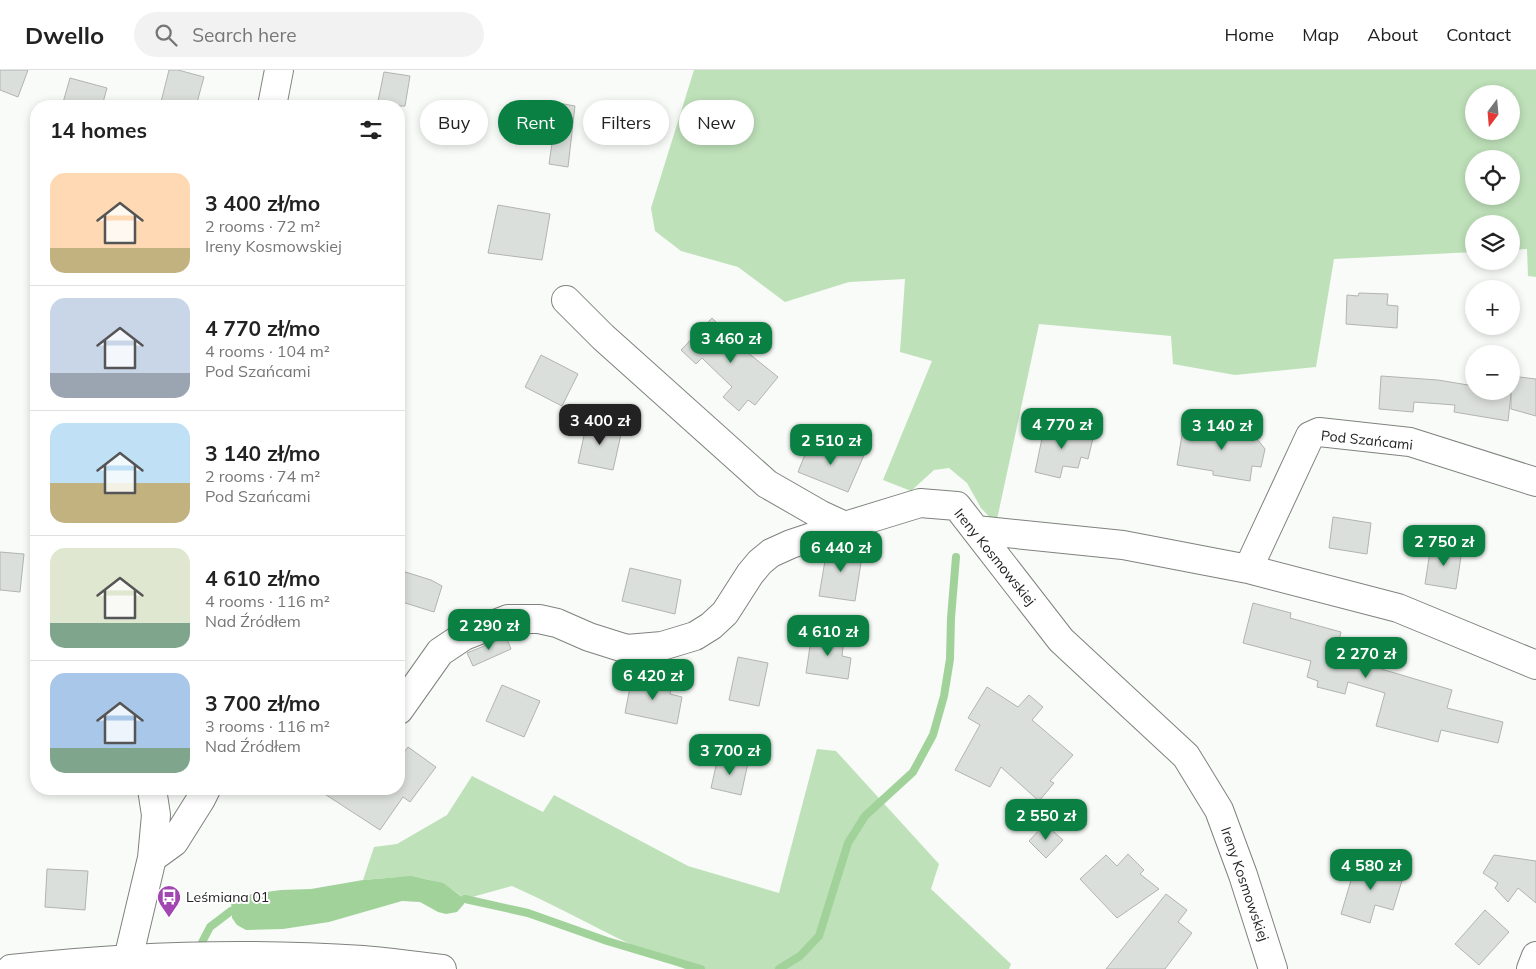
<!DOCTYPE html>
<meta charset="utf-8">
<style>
:root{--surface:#fff;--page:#f2f2f2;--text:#222;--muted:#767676;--line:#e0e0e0;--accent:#0b8043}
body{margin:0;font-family:Mulish,sans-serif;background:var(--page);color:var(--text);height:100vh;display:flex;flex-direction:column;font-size:19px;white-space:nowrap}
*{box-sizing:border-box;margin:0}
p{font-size:16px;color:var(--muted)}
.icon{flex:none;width:28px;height:28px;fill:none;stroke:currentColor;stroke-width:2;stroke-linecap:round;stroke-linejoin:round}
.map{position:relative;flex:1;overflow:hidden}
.panel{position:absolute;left:30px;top:30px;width:375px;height:695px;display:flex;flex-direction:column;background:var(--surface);border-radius:20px;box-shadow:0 2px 8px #0003}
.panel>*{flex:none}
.guide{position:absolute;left:420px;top:30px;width:475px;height:45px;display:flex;gap:10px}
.needle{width:32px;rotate:196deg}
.fabs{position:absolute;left:1465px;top:15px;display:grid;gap:10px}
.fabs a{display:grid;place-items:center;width:55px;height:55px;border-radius:50%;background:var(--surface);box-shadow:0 2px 8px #0003;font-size:25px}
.price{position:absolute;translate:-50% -42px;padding:0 11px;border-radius:10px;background:var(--accent);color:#fff;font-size:16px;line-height:32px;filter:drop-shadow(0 1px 2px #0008)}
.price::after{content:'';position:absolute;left:50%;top:30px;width:15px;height:11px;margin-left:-8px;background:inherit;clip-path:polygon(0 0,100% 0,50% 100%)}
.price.active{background:#222;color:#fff}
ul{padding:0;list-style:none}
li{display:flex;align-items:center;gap:15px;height:125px;padding:0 20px}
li+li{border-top:1px solid var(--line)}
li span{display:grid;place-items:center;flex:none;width:140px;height:100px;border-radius:15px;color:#555}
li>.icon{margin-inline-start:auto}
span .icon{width:60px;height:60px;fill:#fffc;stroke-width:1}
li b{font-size:21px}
h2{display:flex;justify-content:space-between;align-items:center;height:60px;padding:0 20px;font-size:21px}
.tag{padding:0 18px;border-radius:22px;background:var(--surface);box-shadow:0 2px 8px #0003;font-size:18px;line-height:45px}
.tag.active{background:var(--accent);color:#fff}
header{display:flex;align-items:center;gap:30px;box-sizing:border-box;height:70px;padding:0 25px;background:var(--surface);border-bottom:1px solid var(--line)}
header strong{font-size:24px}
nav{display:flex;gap:28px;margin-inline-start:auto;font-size:18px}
.search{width:350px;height:45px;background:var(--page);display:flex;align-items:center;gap:12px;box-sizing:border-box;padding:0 18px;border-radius:28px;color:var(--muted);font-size:19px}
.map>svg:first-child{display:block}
.green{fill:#bee1b9;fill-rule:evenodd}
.water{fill:#a0d29a}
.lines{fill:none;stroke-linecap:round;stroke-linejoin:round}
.stream{stroke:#a0d29a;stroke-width:8}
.building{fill:#dbdfdb;stroke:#b1b4b0}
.minor-casing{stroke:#7f827e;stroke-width:30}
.minor{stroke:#fff;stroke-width:28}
.labels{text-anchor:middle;stroke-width:4;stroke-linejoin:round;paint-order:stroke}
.street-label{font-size:14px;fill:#202120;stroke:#fff}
.poi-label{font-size:14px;fill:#202120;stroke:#fff;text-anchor:start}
</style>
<header>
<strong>Dwello</strong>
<div class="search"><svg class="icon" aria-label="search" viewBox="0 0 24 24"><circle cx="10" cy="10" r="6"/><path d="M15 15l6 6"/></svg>Search here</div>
<nav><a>Home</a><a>Map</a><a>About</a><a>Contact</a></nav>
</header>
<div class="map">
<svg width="1536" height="899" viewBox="0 0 1536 899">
<rect width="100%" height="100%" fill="#f8fbf7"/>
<!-- green -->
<path class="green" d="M694,0H1536V207L1528,206L1527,179L1511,180V154H1474V182L1334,189L1316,297L1235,305L1173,294L1171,266L1039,254L996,454L981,438L967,413L949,398L934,400L911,421L883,410L932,291L900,282L905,209L849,212L785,232L738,197L681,181L655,161L651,138ZM1474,24H1511V61H1474ZM1474,89H1511V126H1474Z
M817,679L836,681L939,794L931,819L1011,894L1009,899H685C626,875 570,842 512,816L465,829C432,801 403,807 363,810L374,777L397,774L447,745L472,706L543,742L554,725L688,796L779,823Z"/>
<!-- water -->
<path class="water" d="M411,806L443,813L465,829L464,834L457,842L446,844L438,842L420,832L402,831L329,852L283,859L246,860L237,855L232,848L231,830L238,826L281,820L311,819L363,810Z"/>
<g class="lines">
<!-- stream -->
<path class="stream" d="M465,829L528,843L607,871L701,899
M198,880L210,857L231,841
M779,899L800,886L819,866L848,773L865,746L913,702L933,665L944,626L950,589L951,548L956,487"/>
</g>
<!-- building -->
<path class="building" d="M0,0H28L18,27L0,20Z
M169,0H178L204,7L196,36H175L161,32Z
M384,2L410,6L405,36H377Z
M70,8L107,18L102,36H62Z
M558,33L575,36L568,97L549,94Z
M498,135L550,144L542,190L488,183Z
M1359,223L1388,224L1387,235L1398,236L1397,258L1346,254L1347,225L1358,226Z
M712,248L747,282L778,307L755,335L748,330L739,341L723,327L732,317L702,288L696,294L681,280Z
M541,285L578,304L562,336L525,317Z
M1381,306L1438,310L1474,316V321H1499L1511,324L1508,351L1454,342L1455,335L1414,332L1413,342L1379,339Z
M1511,306L1536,309V346L1511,339Z
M1222,349L1246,353L1244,366L1257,369L1265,379L1261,397L1252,396L1250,411L1213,405V401L1177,395L1183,359L1219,366Z
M587,352L622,360L613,400L578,393Z
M1045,354L1094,364L1088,389L1081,387L1078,398L1063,396L1060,408L1035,402Z
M810,372L843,385L846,377L864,385L848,422L798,402Z
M1333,447L1371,453L1367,484L1329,478Z
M1431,475L1462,480L1456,519L1425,514Z
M836,476L863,480L855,531L819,526L827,479Z
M0,482L24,484L20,522L0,520Z
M630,498L681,510L675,544L622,531Z
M399,500L431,510L442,516L434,542L399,531Z
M1253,533L1291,543L1290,548L1341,562L1337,579L1362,586L1361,593L1452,620L1447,638L1503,652L1498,673L1441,660L1438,672L1376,656L1385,623L1348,612L1345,624L1317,617L1318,611L1307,607L1311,591L1243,573Z
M812,563L844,569L842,586L851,588L848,609L806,603Z
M506,567L511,579L473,596L467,583Z
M738,587L768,593L759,636L729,630Z
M632,607L672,615L670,624L682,627L677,654L625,643Z
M502,615L540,631L524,667L486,651Z
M987,617L1018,637L1029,625L1043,637L1032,650L1073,685L1050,711L1054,713L1039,731L1001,697L990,717L955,700L980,655L968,648Z
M408,677L436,697L410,732L403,727L380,760L317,719H399V689Z
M718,687L748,693L741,725L711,718Z
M1045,754L1063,770L1046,788L1029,771Z
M1128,784L1144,800L1140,804L1159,819L1117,848L1080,809L1106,785L1117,796Z
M1494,785L1536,791V833L1518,818L1508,832L1495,818L1498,813L1483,803Z
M1357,790L1404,804L1393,840L1375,835L1370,853L1341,844Z
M47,799L88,801L85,840L45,837Z
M1166,824L1187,840L1178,852L1192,863L1165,899H1106Z
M1485,840L1509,862L1479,895L1455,874Z"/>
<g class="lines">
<!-- minor casing -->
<g class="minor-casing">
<path id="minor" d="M272,36L279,0
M566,230L603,267L767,414L821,445L845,456L920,433L957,436L1061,570L1186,686L1219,740L1243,805L1273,899
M976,460L1123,475L1248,499L1398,538L1536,595
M1248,499L1310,366L1319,362L1410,372L1536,412
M399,640L440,582L464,566L508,549H539L557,553L589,567L627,579L662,576L695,566L711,556L725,543L750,504L760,492L771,483L791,474L845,456
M152,788L174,772L201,729L206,719
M128,889L152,788L156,745L152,719
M11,899C128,886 246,882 363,890C390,892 416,896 442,899
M1531,899L1536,886"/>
</g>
<!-- minor -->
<use href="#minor" class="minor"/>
</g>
<!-- icons -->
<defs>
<g id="bus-pin" transform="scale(1.25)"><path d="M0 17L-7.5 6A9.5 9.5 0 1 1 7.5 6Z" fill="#a246b1" stroke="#fff"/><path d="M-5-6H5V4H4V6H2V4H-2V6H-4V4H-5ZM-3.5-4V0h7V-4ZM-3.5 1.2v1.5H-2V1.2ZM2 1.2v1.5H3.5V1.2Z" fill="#fff"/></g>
</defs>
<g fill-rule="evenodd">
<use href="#bus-pin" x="169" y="827"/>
</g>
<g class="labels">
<!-- street labels -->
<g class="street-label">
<text transform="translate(1367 370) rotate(6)" y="5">Pod Szańcami</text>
<text transform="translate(995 487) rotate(51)" y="5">Ireny Kosmowskiej</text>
<text transform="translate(1245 814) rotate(71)" y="5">Ireny Kosmowskiej</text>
</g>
<!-- poi labels -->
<g class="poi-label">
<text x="186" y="832">Leśmiana 01</text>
</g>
</g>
</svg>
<div class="fabs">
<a><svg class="needle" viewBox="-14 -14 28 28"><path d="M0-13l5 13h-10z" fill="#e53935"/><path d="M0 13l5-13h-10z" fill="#767676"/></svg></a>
<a><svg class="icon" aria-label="locate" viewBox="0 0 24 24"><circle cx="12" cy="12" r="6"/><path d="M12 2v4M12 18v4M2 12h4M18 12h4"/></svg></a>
<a><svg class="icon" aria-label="layers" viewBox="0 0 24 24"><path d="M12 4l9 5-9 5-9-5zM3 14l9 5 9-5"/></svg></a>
<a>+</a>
<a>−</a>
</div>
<b class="price" style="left:731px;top:294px">3 460 zł</b>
<b class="price active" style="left:600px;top:376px">3 400 zł</b>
<b class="price" style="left:1062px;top:380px">4 770 zł</b>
<b class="price" style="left:1222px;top:381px">3 140 zł</b>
<b class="price" style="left:831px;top:396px">2 510 zł</b>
<b class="price" style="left:1444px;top:497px">2 750 zł</b>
<b class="price" style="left:841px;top:503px">6 440 zł</b>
<b class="price" style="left:489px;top:581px">2 290 zł</b>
<b class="price" style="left:828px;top:587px">4 610 zł</b>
<b class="price" style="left:1366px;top:609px">2 270 zł</b>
<b class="price" style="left:653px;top:631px">6 420 zł</b>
<b class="price" style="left:730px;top:706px">3 700 zł</b>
<b class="price" style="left:1046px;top:771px">2 550 zł</b>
<b class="price" style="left:1371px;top:821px">4 580 zł</b>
<div class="guide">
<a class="tag">Buy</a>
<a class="tag active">Rent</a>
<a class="tag">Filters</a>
<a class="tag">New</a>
</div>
<section class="panel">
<h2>14 homes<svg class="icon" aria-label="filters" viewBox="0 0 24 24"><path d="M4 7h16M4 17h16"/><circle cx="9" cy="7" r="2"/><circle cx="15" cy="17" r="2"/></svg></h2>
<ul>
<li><span style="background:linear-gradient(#ffd9b3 75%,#c2b280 0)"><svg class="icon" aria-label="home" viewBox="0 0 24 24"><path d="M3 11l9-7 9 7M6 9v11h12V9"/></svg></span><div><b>3 400 zł/mo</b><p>2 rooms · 72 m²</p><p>Ireny Kosmowskiej</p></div></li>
<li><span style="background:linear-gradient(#c9d6e8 75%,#9aa5b1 0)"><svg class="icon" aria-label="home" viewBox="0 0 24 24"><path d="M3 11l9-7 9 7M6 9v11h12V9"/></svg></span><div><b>4 770 zł/mo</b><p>4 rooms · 104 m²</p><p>Pod Szańcami</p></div></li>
<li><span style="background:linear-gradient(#bfe0f5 60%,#c2b280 0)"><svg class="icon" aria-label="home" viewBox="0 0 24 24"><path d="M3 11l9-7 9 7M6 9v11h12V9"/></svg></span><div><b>3 140 zł/mo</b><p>2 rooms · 74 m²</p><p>Pod Szańcami</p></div></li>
<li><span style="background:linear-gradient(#dfe7d0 75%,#7fa58c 0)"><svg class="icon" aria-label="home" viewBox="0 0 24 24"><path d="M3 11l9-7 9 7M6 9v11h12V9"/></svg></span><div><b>4 610 zł/mo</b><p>4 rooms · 116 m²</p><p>Nad Źródłem</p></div></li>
<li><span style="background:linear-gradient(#a9c7e8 75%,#7fa58c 0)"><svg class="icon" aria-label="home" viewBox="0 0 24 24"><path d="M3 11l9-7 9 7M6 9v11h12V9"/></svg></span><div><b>3 700 zł/mo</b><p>3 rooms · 116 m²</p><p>Nad Źródłem</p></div></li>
</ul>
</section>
</div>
